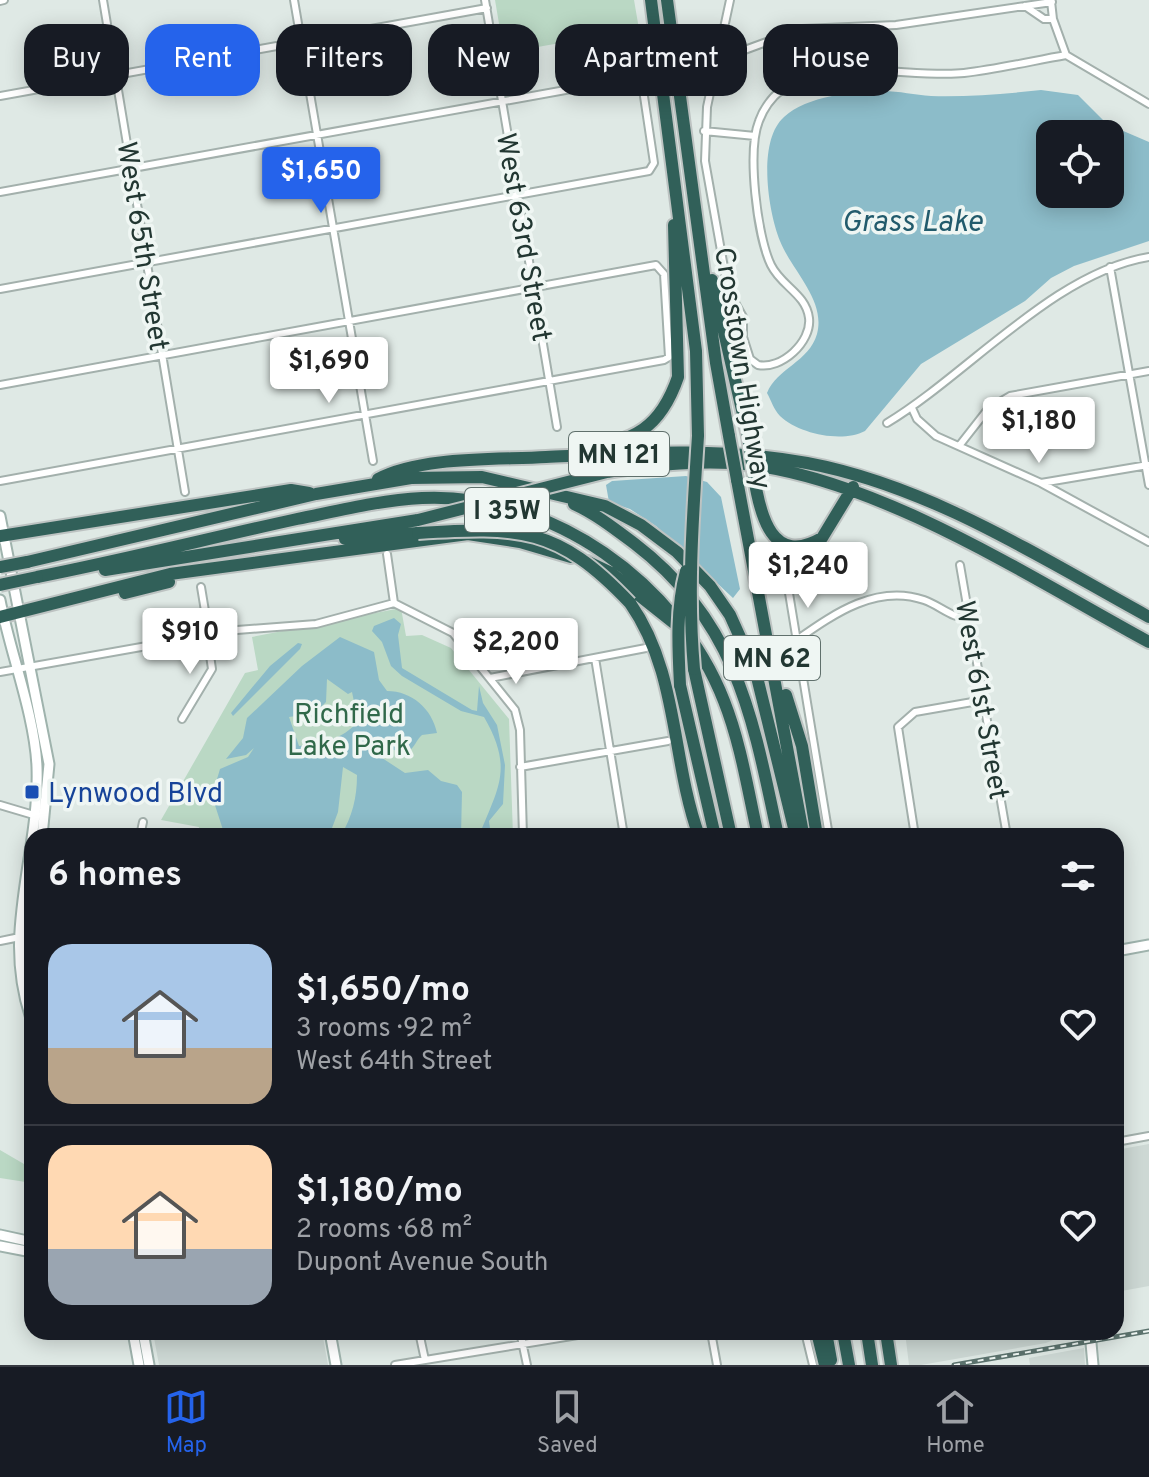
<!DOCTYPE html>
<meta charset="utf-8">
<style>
:root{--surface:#171b24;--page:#20242c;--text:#f1f3f6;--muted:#9ea1a6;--line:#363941;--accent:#2563eb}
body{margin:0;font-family:Overpass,sans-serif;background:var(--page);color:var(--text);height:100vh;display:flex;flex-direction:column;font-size:30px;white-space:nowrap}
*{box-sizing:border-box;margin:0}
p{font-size:26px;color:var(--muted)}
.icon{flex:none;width:44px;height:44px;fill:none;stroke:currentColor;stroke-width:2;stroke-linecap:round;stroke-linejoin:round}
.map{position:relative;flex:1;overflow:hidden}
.side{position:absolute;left:24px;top:828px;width:1100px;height:512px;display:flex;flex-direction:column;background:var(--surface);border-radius:24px;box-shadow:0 4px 20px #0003}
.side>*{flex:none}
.hud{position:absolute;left:24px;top:24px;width:1102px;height:72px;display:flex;gap:16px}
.buttons{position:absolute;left:1036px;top:120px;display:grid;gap:16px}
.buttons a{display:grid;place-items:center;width:88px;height:88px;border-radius:16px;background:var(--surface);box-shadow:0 4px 20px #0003;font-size:40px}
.price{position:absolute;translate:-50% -68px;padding:0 18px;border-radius:8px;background:#fff;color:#222;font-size:26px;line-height:52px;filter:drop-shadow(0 2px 4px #0008)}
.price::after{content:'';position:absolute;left:50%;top:48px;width:24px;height:18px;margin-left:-12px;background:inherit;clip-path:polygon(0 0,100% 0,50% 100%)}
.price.selected{background:var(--accent);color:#fff}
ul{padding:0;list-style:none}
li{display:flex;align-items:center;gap:24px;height:200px;padding:0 24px}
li+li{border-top:2px solid var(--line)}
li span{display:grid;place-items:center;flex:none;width:224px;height:160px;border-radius:24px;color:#555}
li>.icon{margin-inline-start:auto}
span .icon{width:96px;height:96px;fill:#fffc;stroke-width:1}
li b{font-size:34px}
h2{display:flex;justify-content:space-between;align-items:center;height:96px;padding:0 24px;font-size:34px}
.tag{padding:0 28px;border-radius:24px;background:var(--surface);box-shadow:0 4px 20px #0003;font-size:28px;line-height:72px}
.tag.selected{background:var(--accent);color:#fff}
.menu{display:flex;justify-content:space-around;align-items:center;height:112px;border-top:2px solid var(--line);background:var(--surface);font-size:22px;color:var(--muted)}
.menu a{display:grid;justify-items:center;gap:4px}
.menu .selected{color:var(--accent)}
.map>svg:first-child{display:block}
.built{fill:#cdd8d4}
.green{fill:#bad8c4}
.water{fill:#8cbcc9;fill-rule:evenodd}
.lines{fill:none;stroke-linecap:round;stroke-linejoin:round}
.street-casing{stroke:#a3b0ac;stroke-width:10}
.secondary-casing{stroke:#9fb3ad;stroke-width:13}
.highway-casing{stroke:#bdc3c2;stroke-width:16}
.street{stroke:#fff;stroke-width:6}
.secondary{stroke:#fff;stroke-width:9}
.highway{stroke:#316059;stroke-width:12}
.rail-casing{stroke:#5c736e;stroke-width:5}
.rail{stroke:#eff6f3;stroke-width:2;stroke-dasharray:6;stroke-linecap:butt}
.highway-bridge-casing{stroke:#bdc3c2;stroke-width:16;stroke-linecap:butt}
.highway-bridge{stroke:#316059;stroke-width:12}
.transit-dot{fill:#1a4fb4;stroke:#eff6f3;stroke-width:3}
.labels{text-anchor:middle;stroke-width:7;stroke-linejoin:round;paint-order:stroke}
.shield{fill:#eff6f3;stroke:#60706c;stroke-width:2}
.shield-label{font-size:26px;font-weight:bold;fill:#223732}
.street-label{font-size:28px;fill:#223732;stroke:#eff6f3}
.park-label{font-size:28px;fill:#30694a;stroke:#eff6f3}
.transit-label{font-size:28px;fill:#164399;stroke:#eff6f3;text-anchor:start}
.water-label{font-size:30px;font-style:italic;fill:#225b6c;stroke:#eff6f3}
</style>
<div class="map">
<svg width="1149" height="1365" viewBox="0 0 1149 1365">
<rect width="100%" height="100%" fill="#dfe9e5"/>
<!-- built -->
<path class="built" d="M1149,1144V1286L1116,1292V1150Z
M153,1332H322L328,1365H159Z
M905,1332H1072L1046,1343L921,1365H909Z
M1084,1348L1085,1365H1030L1029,1358Z"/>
<!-- green -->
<path class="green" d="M495,0H634L639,29L504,53Z
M401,608L406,636L422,635L451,648L509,719L513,836H197L199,827L161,820L245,673L258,670L252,637Z
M0,1150L24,1164L32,1161V1183L0,1178Z"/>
<!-- water -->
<path class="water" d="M1041,90L1078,95L1107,124L1149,142V241L1074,266L1051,278L1025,301L921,364L865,431C842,443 799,434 780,416C774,410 771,400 767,393C777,368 809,362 817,334C826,300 792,271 780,241C768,211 757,141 784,117C807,96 853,91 883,91C899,91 915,95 931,96C968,97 1005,94 1041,90ZM1050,134H1110V194H1050Z
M686,476L707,482L721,497L740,589L733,598L656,526L630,509L609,502L606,485L612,481Z
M394,618L401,624L398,635L402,668L472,710L477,711L479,686L483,703L497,725L505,765L503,804L489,821L491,836H479C498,787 514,769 484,717L461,711L402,676L391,666L382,642L372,631L374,626Z
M340,637L374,652L379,680L387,691C412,691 432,709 437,733L422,735C417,739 414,748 409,751C401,756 386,744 377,746L376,754L405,773L428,770L441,781L457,785L462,792L461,836H341C352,816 357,799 357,775L343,767L338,812L329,836H225L212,796L220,769L248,757L254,748L246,755L226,759L243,738L247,718L302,666ZM327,679L348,694L352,692L358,721C343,740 322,743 299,746L289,717L315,713L326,702Z
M298,643L302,644L300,649L233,716L231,713L270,666Z"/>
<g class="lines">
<!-- street casing -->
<g class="street-casing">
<path id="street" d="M103,0L185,492
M294,0L373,461
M485,0L557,427
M730,0L707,107L705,161L728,290L743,317V337L750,359L758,365C781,370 812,342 809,318C806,294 781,286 771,265C757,236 747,151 759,121C788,43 901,80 964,73C998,69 1032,61 1066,55L1149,104
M0,1L4,0
M1051,1L1053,19L1066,55
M1025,6L1044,19H1053
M717,56L731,55L802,29L896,25L1052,2
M0,96L487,8
M704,131L755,136
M0,192L632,78H639L642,83L654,163L649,171L0,289
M1110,267L1149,485
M0,385L656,265L664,274L669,357L664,360L0,481
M912,408L917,419L936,436L1041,483L1149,542
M887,423C968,374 1055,272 1149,257
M959,446L988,409L1010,396L1149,371
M1041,483L1148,465
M387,554L394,603
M960,565L1007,836
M201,587L209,635
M788,587L829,836
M394,603L453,633L515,710L520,730L523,836
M798,639C835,613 877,584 924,600C941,606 951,618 970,619
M595,658L624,836
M0,672L237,630L316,624L394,603
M490,678L646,648
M182,719L212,669L207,635
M520,767L668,741
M0,805L37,816
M140,836L143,822
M672,836L689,833
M915,836L898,727L915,712L984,700
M0,941L15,938
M1116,1142L1149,1136
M419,1332L425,1360
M520,1332L527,1365
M711,1332L717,1365
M805,1332L813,1365
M395,1365L596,1332"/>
</g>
<!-- secondary casing -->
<g class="secondary-casing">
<path id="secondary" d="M0,516L49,764L42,836
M0,600C10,652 35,716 37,767C40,856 0,933 32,1021
M32,902L26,951L32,989
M1116,951L1149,945
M0,1235L32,1242
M0,1246L32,1252
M133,1332L139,1365
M143,1332L149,1365
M330,1332L336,1365
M1090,1332L1093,1365"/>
</g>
<!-- highway casing -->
<g class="highway-casing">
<path id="highway" d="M651,0L696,351L698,436
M667,0L716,363L729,436
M712,280L748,436
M583,449C635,440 660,429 678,377L674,225
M607,472C655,465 704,459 752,465C886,483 1031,578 1149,642
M754,477C760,515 772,567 822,538L853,487
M378,479C421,456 497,460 546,457C633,453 720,447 807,463C930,486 1041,558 1149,617
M737,480L803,833
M574,504C596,514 615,529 635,544C737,622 753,718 778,836
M0,536L291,490L309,493
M345,539L418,533
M27,562L316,494L411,478L482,477L605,506L641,525L677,552L710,586L730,615L756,673L796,836
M588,562L611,573L674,623
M105,570L418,520
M37,577C124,560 210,538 297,519C337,511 381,500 422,498C551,492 678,583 724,701C741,744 748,791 758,836
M125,593L169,582
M630,603C679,673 671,759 699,836
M0,617L170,574L468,534L520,542L571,557
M694,669L731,836
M680,685L715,836
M786,695L802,746L817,836
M817,1332L825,1365
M826,1332L831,1360
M843,1332L849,1365
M867,1332L872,1365
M886,1332L891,1365"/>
</g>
<!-- street -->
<use href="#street" class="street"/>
<!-- secondary -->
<use href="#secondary" class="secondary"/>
<!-- highway -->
<use href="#highway" class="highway"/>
<!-- rail casing -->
<g class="rail-casing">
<path id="rail" d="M954,1365L1149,1331"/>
</g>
<!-- rail -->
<use href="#rail" class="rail"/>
<!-- highway-bridge casing -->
<g class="highway-bridge-casing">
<path id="highway-bridge" d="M729,436L737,480
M748,436L754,477
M418,520L607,472
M418,533C520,527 557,526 630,603
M0,567L27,562
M0,585L37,577
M694,669C687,591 693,514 698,436
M680,685C678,646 676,609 686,571"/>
</g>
<!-- highway-bridge -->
<use href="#highway-bridge" class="highway-bridge"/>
</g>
<!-- markers -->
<rect class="transit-dot" x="24" y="784" width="16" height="16" rx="4"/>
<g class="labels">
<!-- shield labels -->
<g class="shield">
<rect x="569" y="432" width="100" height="44" rx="6"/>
<rect x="465" y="488" width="84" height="44" rx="6"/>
<rect x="724" y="636" width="96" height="44" rx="6"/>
</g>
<g class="shield-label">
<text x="619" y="463">MN 121</text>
<text x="507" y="519">I 35W</text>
<text x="772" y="667">MN 62</text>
</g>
<!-- street labels -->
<g class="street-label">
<text transform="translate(525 237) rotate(80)" y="10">West 63rd Street</text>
<text transform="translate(144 246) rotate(81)" y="10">West 65th Street</text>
<text transform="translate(744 368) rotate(81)" y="10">Crosstown Highway</text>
<text transform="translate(983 700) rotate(80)" y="10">West 61st Street</text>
</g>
<!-- park labels -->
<g class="park-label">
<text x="349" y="723">Richfield<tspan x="349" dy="32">Lake Park</tspan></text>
</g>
<!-- transit labels -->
<g class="transit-label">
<text x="48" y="802">Lynwood Blvd</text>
</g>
<!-- water labels -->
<g class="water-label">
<text x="912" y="231">Grass Lake</text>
</g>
</g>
</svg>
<div class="buttons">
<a><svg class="icon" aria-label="locate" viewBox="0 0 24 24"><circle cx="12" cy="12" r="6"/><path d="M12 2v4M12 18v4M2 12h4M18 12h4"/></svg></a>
</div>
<b class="price selected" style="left:321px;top:215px">$1,650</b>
<b class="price" style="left:329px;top:405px">$1,690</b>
<b class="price" style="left:1039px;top:465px">$1,180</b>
<b class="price" style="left:808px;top:610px">$1,240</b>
<b class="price" style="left:190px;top:676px">$910</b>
<b class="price" style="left:516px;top:686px">$2,200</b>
<div class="hud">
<a class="tag">Buy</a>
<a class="tag selected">Rent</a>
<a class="tag">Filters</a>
<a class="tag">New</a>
<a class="tag">Apartment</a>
<a class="tag">House</a>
</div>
<section class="side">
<h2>6 homes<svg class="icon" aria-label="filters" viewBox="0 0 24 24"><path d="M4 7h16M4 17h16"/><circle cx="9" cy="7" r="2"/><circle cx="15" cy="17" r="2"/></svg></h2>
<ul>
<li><span style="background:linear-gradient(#a9c7e8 65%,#b9a48a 0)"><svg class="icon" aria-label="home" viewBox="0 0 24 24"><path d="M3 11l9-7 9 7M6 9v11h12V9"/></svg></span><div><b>$1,650/mo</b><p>3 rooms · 92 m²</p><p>West 64th Street</p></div><svg class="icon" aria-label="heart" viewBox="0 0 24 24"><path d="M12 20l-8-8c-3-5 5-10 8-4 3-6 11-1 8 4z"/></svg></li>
<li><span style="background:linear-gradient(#ffd9b3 65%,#9aa5b1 0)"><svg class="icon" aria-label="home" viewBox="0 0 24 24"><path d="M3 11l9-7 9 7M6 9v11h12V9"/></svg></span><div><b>$1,180/mo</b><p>2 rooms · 68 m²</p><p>Dupont Avenue South</p></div><svg class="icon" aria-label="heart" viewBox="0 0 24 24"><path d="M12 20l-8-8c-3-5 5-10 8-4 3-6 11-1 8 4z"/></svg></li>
</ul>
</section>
</div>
<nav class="menu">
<a class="selected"><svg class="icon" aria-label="map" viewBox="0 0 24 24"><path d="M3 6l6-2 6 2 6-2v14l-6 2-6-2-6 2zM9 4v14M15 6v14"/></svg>Map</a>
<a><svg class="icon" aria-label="saved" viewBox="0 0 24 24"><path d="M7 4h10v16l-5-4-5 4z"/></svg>Saved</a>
<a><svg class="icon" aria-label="home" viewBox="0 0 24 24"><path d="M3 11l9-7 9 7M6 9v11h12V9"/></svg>Home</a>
</nav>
